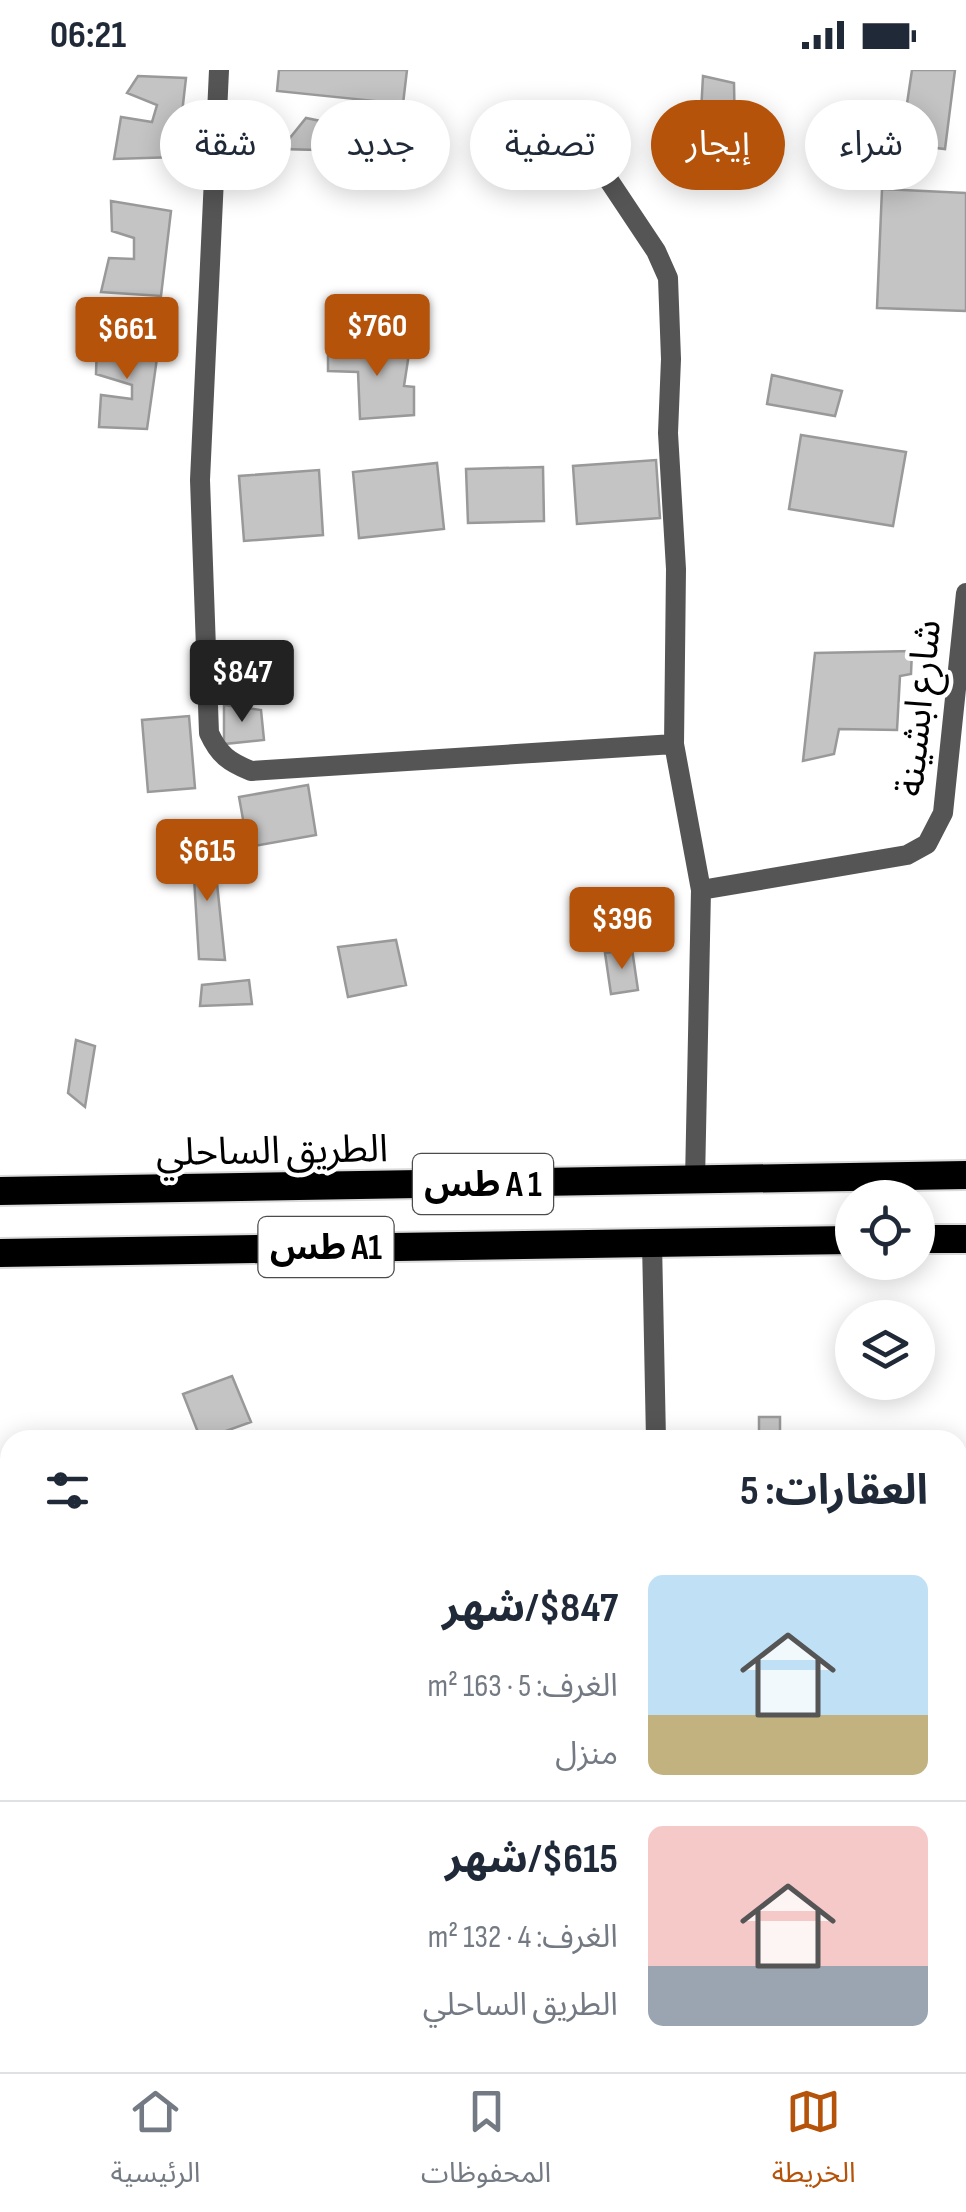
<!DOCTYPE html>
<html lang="ar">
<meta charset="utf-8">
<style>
:root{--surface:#fff;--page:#f6f6f7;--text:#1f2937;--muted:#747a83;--line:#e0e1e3;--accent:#b45309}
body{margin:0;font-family:"Sofia Sans Condensed","Noto Sans Arabic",sans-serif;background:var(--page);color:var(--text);direction:rtl;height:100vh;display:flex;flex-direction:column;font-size:38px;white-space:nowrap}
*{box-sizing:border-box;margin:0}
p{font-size:32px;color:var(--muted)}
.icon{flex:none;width:55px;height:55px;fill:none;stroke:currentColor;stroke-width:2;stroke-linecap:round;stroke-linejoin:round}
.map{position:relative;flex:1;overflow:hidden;direction:ltr}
.sheet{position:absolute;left:0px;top:1360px;width:968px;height:642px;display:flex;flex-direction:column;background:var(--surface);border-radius:30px 30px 0 0;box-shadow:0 5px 25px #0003;direction:rtl}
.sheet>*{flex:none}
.guide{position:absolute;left:30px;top:30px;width:908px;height:90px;direction:rtl;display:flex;gap:20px}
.controls{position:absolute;left:835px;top:1110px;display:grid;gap:20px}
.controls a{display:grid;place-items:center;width:100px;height:100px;border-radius:50%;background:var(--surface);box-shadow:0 5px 25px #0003;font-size:50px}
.price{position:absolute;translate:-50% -85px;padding:0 22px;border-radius:10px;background:var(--accent);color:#fff;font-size:32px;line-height:65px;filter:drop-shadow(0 2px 5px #0008)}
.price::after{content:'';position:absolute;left:50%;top:60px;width:30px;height:22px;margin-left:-15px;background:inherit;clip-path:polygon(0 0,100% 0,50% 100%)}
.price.on{background:#222;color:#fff}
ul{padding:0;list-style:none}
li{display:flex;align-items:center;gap:30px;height:250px;padding:0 40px}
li+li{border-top:2px solid var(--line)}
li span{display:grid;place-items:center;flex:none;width:280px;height:200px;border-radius:15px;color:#555}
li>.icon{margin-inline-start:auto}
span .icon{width:120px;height:120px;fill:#fffc;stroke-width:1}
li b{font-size:42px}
h2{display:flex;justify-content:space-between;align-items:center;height:120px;padding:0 40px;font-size:42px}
.tag{padding:0 35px;border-radius:45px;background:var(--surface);box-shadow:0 5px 25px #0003;font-size:35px;line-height:90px}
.tag.on{background:var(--accent);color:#fff}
.status{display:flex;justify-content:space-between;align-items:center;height:70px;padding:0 50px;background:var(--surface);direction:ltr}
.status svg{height:28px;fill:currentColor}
.tabs{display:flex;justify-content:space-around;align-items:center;height:140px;border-top:2px solid var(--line);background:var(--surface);font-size:28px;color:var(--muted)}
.tabs a{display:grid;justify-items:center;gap:5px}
.tabs .on{color:var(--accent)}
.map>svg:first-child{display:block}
.building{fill:#c4c4c4;stroke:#999;stroke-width:2.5}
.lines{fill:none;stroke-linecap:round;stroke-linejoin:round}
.trunk-casing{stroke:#dbdbdb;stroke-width:32}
.minor{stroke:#555;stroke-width:20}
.trunk{stroke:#000;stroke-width:28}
.labels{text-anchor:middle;stroke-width:9;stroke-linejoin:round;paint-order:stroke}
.shield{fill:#fff;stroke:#4c4c4c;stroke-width:2.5}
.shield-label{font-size:35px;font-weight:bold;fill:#000}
.street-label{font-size:38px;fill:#000;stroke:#fff}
</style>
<div class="status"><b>06:21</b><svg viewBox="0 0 49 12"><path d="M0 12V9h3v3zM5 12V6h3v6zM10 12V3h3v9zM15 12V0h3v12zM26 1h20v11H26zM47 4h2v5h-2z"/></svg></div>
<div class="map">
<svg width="966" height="2002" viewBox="0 0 966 2002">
<rect width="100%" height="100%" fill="#fff"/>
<!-- building -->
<path class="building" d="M279,0H407L403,34L277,21Z
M912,0H955L945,79L901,74Z
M138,6L186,8L177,87L114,89L121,47L152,52L157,35L127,23Z
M703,6L734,13L735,66L700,61Z
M376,40L405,47L398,82L281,79L306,48L378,63Z
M882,119L966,123V241L877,238Z
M111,131L171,141L161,226L101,222L109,188L134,189V168L112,161Z
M97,271L159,274L147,359L99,357L101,325L132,329V315L96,304Z
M328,277H410L404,316L414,317V345L360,349L358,302L328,301Z
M772,305L842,321L835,346L767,334Z
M801,365L906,382L893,456L789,439Z
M656,390L660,448L577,454L573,396Z
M437,393L444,459L359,468L353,402Z
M543,397L544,451L468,453L466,399Z
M319,400L323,465L244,471L239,406Z
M912,581L911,604L900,606L897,660L839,659L834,684L803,691L815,583Z
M224,635L261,640L264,670L224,674Z
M189,646L195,718L148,722L142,650Z
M308,715L316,765L248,777L239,727Z
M192,775H213L225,890L199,889Z
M396,870L406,915L348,927L338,877Z
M632,879L638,920L611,924L605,883Z
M249,910L252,934L200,936L202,915Z
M76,970L95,976L85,1037L68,1023Z
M232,1306L251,1352L201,1370L183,1324Z
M759,1347H780V1370H759Z
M958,1447H963L966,1572V1796L958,1797Z
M0,1650H5L10,1704V1786H7L10,1893L0,1894Z
M958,1960H966V2002H917V1992H958Z
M846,1992H873V2002H846Z"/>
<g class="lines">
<!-- trunk casing -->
<g class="trunk-casing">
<path id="trunk" d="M0,1121L966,1105
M918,1169H966
M0,1183L852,1170"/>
</g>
<!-- minor -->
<path class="minor" d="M219,0L200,410L209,663C219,685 229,692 251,701L674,674
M539,47L606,106L656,181L668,208L671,289L668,363L676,499L674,674L701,820L695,1111
M701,820L907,785L927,774L943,743L966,523
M652,1172L656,1370
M668,1992V2002"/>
<!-- trunk -->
<use href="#trunk" class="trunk"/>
</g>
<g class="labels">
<!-- shield labels -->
<g class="shield">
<rect x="413" y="1084" width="140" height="60" rx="8"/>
<rect x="258.5" y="1147" width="135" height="60" rx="8"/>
</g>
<g class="shield-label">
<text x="483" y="1126">طس A 1</text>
<text x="326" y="1189">طس A1</text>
</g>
<!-- street labels -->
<g class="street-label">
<text transform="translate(918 638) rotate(-84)" y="13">شارع ابشينة</text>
<text transform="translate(272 1080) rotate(-1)" y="13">الطريق الساحلي</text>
</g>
</g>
</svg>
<div class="controls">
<a><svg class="icon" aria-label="locate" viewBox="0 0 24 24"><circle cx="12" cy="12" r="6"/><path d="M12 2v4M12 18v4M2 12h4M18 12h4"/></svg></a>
<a><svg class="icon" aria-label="layers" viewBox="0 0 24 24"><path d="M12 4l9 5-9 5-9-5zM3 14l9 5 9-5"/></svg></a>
</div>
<b class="price" style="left:377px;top:309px">$760</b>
<b class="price" style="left:127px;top:312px">$661</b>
<b class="price on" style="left:242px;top:655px">$847</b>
<b class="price" style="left:207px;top:834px">$615</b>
<b class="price" style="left:622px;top:902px">$396</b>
<div class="guide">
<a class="tag">شراء</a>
<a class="tag on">إيجار</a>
<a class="tag">تصفية</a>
<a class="tag">جديد</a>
<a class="tag">شقة</a>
</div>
<section class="sheet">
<h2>العقارات: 5<svg class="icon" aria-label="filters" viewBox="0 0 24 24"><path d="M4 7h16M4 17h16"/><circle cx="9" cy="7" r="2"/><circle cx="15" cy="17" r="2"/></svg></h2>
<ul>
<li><span style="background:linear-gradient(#bfe0f5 70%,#c2b280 0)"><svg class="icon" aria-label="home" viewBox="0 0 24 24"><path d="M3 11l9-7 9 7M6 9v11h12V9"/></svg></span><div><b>$847/شهر</b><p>الغرف: 5 · 163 m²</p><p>منزل</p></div></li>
<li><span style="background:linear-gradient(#f6c9c9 70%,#9aa5b1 0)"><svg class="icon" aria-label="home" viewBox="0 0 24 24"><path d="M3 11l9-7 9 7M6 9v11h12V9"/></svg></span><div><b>$615/شهر</b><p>الغرف: 4 · 132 m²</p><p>الطريق الساحلي</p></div></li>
</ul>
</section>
</div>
<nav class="tabs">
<a class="on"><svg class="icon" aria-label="map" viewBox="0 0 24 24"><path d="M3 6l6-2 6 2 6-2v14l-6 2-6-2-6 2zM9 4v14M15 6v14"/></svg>الخريطة</a>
<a><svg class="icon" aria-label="saved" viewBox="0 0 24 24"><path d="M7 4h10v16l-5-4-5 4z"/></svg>المحفوظات</a>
<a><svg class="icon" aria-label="home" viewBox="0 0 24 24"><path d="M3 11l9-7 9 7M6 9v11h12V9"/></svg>الرئيسية</a>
</nav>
